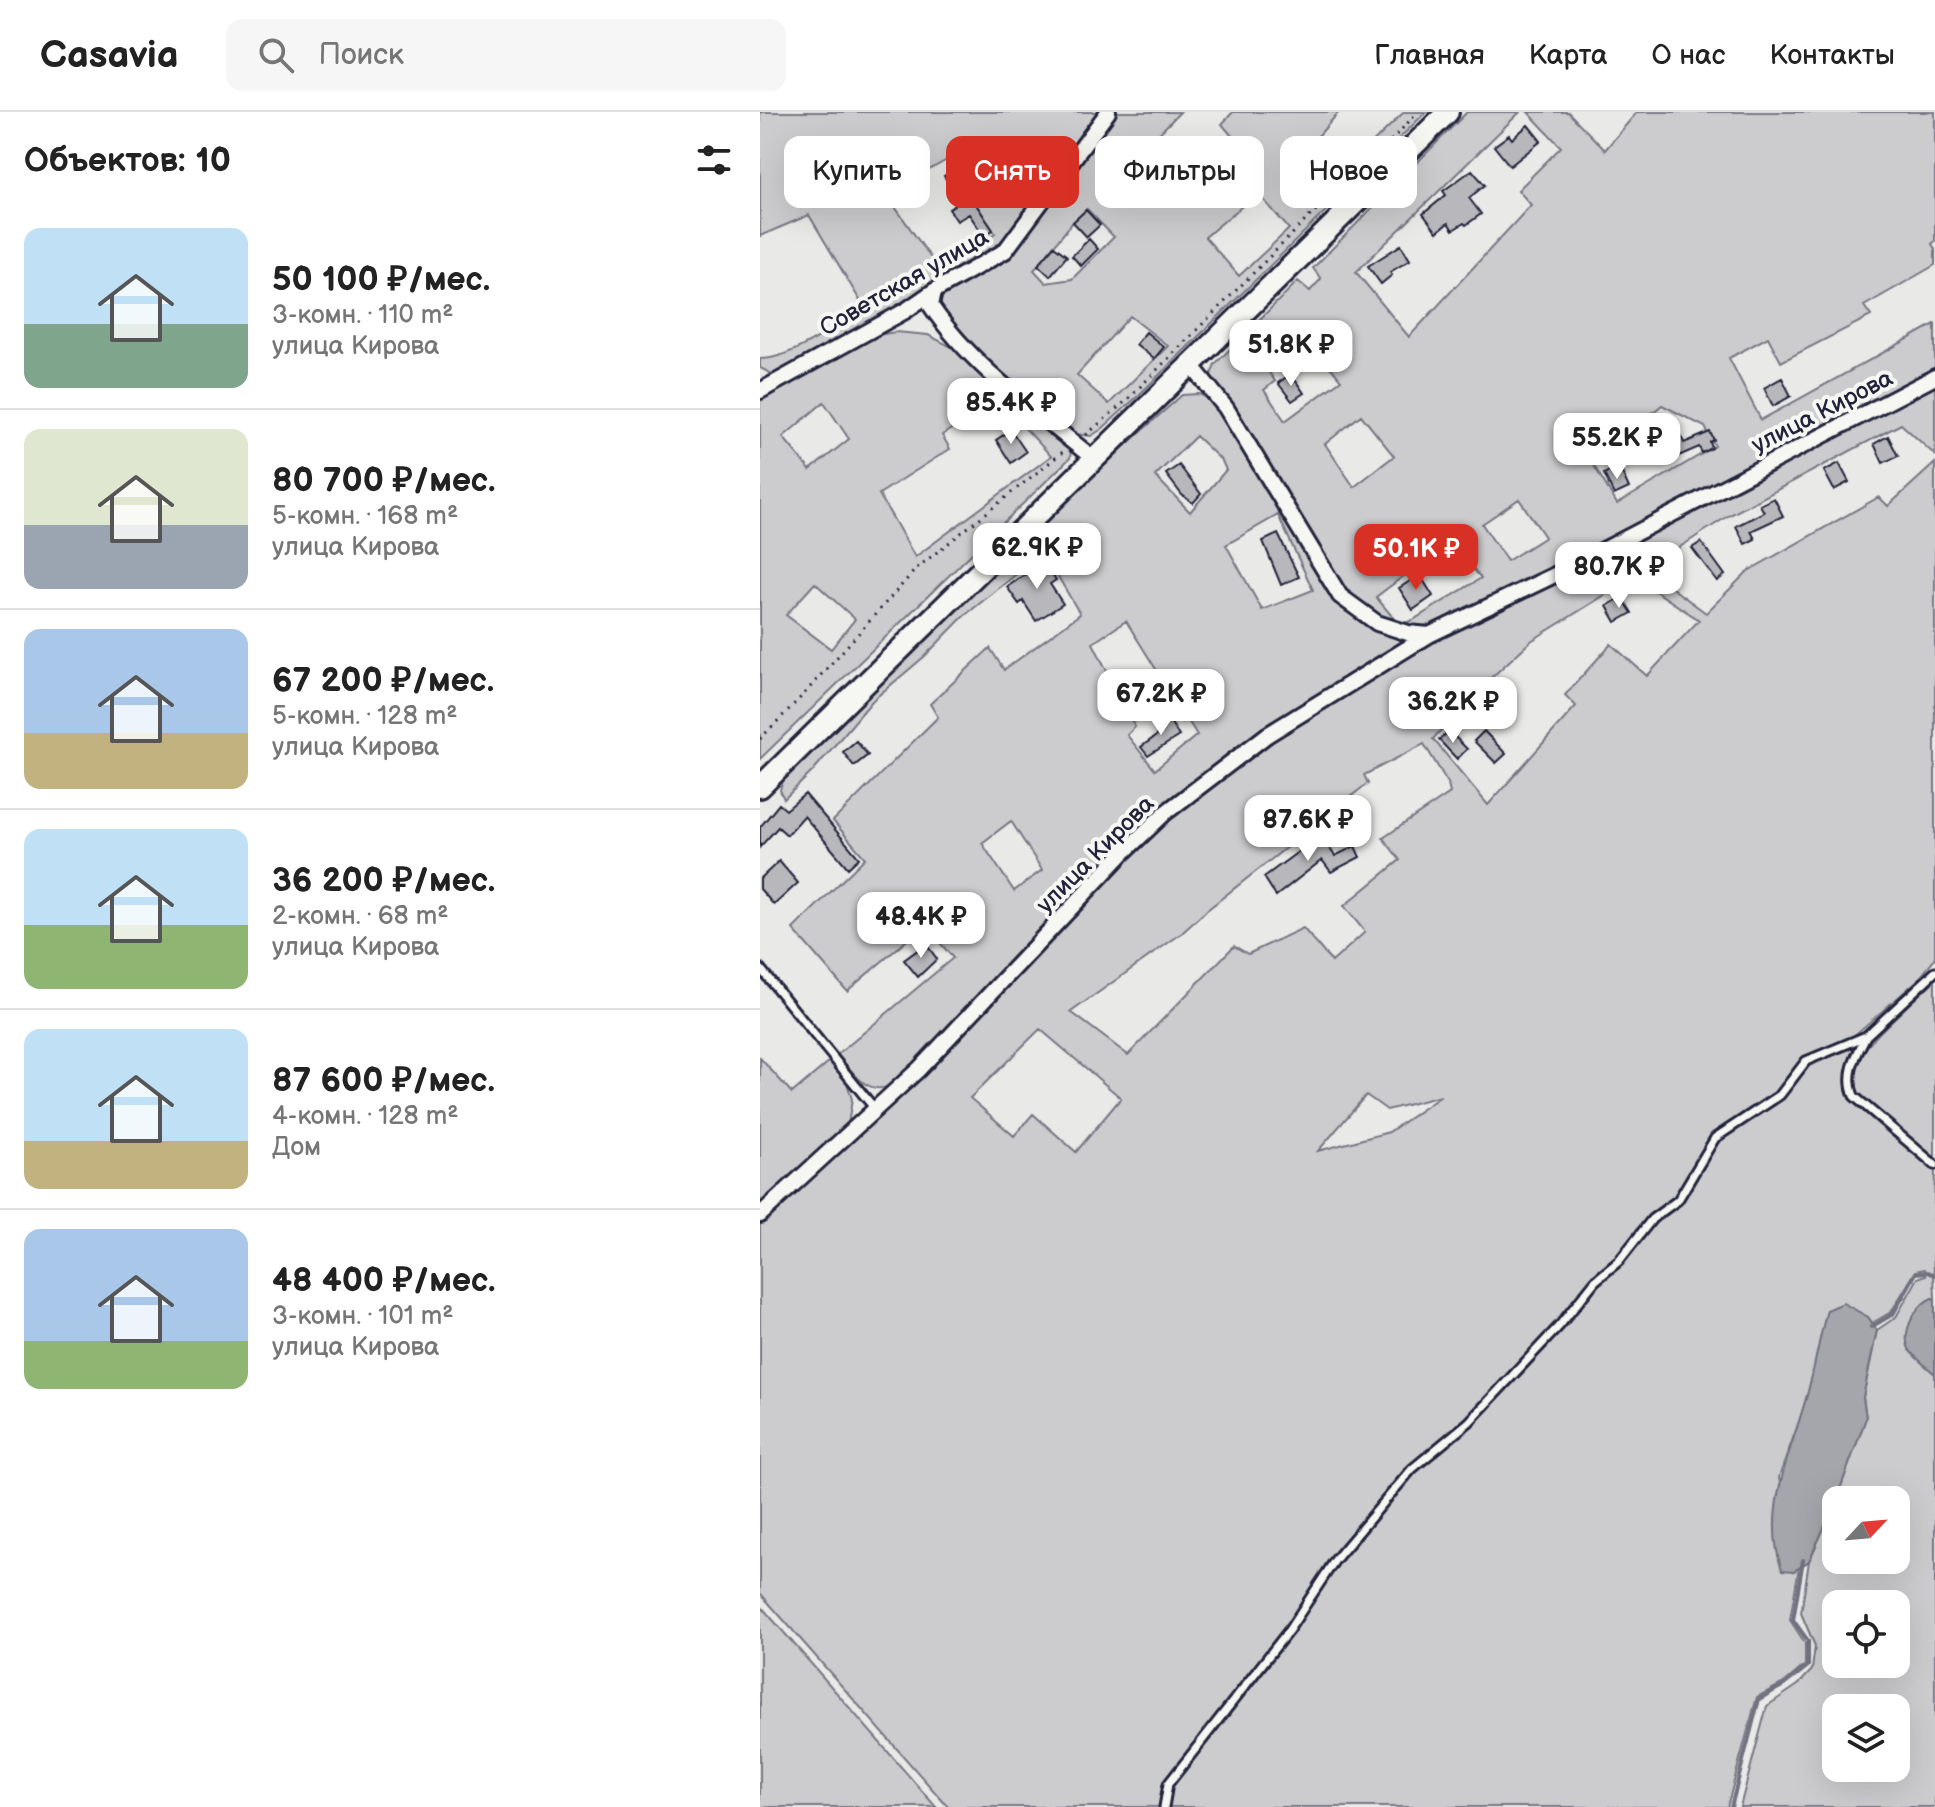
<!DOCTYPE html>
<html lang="ru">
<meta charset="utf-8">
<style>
:root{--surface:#fff;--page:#f6f6f6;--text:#222;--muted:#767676;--line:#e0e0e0;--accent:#d93025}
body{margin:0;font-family:"Balsamiq Sans",sans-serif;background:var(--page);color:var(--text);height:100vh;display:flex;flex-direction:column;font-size:30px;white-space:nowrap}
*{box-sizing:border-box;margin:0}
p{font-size:26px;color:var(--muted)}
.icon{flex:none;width:44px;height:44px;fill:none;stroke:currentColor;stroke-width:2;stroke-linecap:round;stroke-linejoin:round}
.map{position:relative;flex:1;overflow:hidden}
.sheet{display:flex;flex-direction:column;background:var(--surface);width:760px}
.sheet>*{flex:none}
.guide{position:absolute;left:24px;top:24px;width:760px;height:72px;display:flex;gap:16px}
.needle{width:52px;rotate:64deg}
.fabs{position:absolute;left:1062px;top:1374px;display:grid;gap:16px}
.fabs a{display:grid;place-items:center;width:88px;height:88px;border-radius:16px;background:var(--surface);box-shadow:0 8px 32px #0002;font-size:40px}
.price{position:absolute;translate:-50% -68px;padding:0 18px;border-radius:16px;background:#fff;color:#222;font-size:26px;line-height:52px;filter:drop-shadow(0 2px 4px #0008)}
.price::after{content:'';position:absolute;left:50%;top:48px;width:24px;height:18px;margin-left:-12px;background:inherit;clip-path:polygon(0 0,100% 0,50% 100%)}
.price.active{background:var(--accent);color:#fff}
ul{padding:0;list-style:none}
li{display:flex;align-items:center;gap:24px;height:200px;padding:0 24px}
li+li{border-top:2px solid var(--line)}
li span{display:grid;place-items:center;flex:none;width:224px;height:160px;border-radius:16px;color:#555}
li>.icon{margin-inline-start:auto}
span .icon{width:96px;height:96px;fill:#fffc;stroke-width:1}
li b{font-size:34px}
h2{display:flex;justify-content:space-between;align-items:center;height:96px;padding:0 24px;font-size:34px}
.pill{padding:0 28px;border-radius:16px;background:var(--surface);box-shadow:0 8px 32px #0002;font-size:28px;line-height:72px}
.pill.active{background:var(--accent);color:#fff}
header{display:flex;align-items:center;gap:48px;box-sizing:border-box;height:112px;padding:0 40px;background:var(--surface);border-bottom:2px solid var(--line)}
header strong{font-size:38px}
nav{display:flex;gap:44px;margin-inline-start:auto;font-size:28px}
.search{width:560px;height:72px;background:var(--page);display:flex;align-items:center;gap:20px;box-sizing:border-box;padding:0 28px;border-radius:16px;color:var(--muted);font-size:30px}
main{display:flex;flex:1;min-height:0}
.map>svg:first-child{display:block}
.green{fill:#ccccce;stroke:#777784;stroke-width:2;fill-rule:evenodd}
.water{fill:#a5a5ac;stroke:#71717f;stroke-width:2}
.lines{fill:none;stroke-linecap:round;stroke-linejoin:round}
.stream{stroke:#71717f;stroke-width:4}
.building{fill:#b8b8bc;stroke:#22223b;stroke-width:2}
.lane-casing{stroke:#22223b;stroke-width:13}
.street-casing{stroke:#22223b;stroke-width:20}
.secondary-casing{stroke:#22223b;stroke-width:26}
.path{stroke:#22223b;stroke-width:3;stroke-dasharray:2 6;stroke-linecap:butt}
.lane{stroke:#f6f6f2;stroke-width:7}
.street{stroke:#f6f6f2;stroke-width:14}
.secondary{stroke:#f6f6f2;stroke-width:20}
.labels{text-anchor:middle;stroke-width:8;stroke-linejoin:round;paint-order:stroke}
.street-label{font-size:24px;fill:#22223b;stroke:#f6f6f2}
</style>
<header>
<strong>Casavia</strong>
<div class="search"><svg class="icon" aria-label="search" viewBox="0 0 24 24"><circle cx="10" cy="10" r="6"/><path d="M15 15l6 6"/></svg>Поиск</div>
<nav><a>Главная</a><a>Карта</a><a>О нас</a><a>Контакты</a></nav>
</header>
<main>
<section class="sheet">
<h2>Объектов: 10<svg class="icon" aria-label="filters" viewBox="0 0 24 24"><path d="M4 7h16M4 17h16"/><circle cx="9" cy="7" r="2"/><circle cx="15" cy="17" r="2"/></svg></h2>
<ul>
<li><span style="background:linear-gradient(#bfe0f5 60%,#7fa58c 0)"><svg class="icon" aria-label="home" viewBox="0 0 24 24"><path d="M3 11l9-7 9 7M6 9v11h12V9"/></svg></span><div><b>50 100 ₽/мес.</b><p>3-комн. · 110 m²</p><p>улица Кирова</p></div></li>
<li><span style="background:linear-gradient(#dfe7d0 60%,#9aa5b1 0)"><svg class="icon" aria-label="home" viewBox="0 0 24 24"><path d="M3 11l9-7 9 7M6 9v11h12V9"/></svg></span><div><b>80 700 ₽/мес.</b><p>5-комн. · 168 m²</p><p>улица Кирова</p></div></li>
<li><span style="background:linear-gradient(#a9c7e8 65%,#c2b280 0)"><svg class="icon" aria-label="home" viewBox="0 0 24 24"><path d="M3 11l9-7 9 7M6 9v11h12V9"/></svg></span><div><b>67 200 ₽/мес.</b><p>5-комн. · 128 m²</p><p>улица Кирова</p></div></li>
<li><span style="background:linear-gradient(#bfe0f5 60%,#8fb573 0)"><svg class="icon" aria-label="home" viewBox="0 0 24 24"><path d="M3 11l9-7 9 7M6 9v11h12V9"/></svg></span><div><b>36 200 ₽/мес.</b><p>2-комн. · 68 m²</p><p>улица Кирова</p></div></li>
<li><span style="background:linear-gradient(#bfe0f5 70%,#c2b280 0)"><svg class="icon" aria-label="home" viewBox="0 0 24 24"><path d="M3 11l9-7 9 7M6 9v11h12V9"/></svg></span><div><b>87 600 ₽/мес.</b><p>4-комн. · 128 m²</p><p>Дом</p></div></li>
<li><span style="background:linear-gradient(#a9c7e8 70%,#8fb573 0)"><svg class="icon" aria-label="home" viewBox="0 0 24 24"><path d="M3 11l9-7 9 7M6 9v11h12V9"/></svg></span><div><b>48 400 ₽/мес.</b><p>3-комн. · 101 m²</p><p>улица Кирова</p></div></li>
</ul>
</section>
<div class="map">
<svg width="1175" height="1695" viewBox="0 0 1175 1695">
<rect width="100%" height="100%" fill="#e9e9e7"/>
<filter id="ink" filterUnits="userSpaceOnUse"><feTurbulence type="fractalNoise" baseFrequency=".0125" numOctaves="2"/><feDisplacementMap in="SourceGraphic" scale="16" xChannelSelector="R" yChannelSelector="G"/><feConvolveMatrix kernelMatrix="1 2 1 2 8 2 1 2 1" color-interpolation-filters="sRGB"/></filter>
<g filter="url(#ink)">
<!-- green -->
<path class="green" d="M0,0H343L242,137L123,207L88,223L16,264L0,256V247C31,247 78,213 105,197L49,103L0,124ZM187,48L235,121L180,159L126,82Z
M351,0H420L382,39L416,83L476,29L462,12L473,0H579L553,30L585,58L644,0H666L379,283L342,317L331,324L316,322L294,311L193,218L175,192L178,181L247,141ZM498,81L529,117L479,164L445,125ZM327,97L354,125L312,167L286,171L274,158L313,110ZM370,204L408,234L349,292L317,263Z
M707,0H760L596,160L649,225L771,93L758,78L801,35L768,0H808L845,38L877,0H1175V129L1172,132L1175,137V153L1104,194L1111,204L1021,250L1008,225L969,246L1001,308L1175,212V260L854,428L689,509L657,515L628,513L582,480L483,311L457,277L451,263L455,252L538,169L550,179L561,167L553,156ZM538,215L581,268L525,309L504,278L515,269L501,249ZM902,293L945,315L955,334L857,392L830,347L858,329ZM601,303L634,344L594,375L565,332ZM759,387L785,425L747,449L722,412ZM690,429L721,466L653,508L645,511L636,509L616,485Z
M136,220L168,223L194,236L311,337L310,346L0,647V282L111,224ZM238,287L291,344L155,445L119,382L190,337L182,323ZM64,290L89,327L50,358L23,325ZM55,471L95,507L71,537L26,503Z
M1175,272V343L1141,312L968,404L886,457L946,501L988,459L1119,385L1128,394L1175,351V847L1158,868L1090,927L1042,946L1017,980L1028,978L1049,952L1091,937L1099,931C1092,945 1083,962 1087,978C1092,996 1158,1043 1175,1059L1173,1136L1175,1187L1172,1186L1149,1238L1175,1262V1695H980L1007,1594L1038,1573L1052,1558L1055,1534L1041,1501L1049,1449L1076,1389V1448H1136V1388H1076L1106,1306L1103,1285L1117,1218L1136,1205L1158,1166L1166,1163L1165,1157L1156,1159L1131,1200L1112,1211L1108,1205L1067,1198L1055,1256L1040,1307L1019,1365L1034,1459L1039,1455L1030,1508L1045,1531V1553L1024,1571L997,1585L967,1695H188L0,1481V1109L367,745L440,681L508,628L658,535ZM874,465L939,508L887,564L851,532L805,583L816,594L728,693L673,627L706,589L771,529ZM664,632L688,671L690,681L623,726L640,748L584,794L605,820L572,850L543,816L488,842L474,834L368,943L311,900L422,821L447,798L608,671L604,663ZM280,917L361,986L316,1040L273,1002L254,1024L210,986ZM606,983L627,998L681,984L629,1020L558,1039ZM1076,1492H1136V1552H1076ZM1076,1596H1136V1656H1076Z
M439,282L452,288C469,313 488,338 503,364C528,409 555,475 597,506C613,519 636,519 652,530L405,696L145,965C111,991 100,967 77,943L193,846L165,813L87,879L33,817L105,746L73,709L178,605L170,592L230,536L244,558L320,502L287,446L283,441L204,504L165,544L112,589L52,660L24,687L20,678L24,666L118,572L358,340L422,283ZM436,324L462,349L466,358L430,400L395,364ZM518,403L553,478L502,498L466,433ZM366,509L437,623L395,658L367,623L375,615L333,531ZM251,709L282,758L254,779L222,731Z
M1175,868V1050L1097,983C1093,973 1092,963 1096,952C1105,929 1156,887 1175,868Z
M0,946L32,981L70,949L86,968L92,987L88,1013L0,1098Z
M0,1493L176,1695H0Z"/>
<!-- water -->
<path class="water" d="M1172,1186L1175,1187V1262C1167,1255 1158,1248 1151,1240C1139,1223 1155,1193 1172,1186Z
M1083,1191L1108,1205L1117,1218L1103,1285L1106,1306L1073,1396L1049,1449L1034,1459L1022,1458C1001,1398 1031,1341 1047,1283C1055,1255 1059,1226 1067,1198Z"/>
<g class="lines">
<!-- stream -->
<path class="stream" d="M1111,1215L1133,1202L1156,1161L1168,1160L1175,1163
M971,1695L999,1587L1024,1573L1048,1554V1529L1033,1508L1043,1448"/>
</g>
<!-- building -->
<path class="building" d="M768,13L781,29L750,54L734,34L749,23L752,27Z
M193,58L233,118L224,124L209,102L197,109L189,97L201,89L184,64Z
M712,58L725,73L709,86L721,102L706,113L704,111L693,118L688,111L677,120L663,102L686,83L683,79Z
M326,98L340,113L327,125L313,110Z
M329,127L338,137L321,154L312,144Z
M641,133L650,148L630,160L632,163L621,172L608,154Z
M294,134L307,144L290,164L278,153Z
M386,220L404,235L394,247L376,232Z
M531,262L544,281L532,289L518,271Z
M1022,266L1031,284L1013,294L1004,276Z
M251,318L266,340L251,351L236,328Z
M950,320L954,328L950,330L952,336L942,341L939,335L898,353L889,336L920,321L924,331Z
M1128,324L1138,344L1123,351L1114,332Z
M1079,351L1089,370L1074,378L1064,359Z
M419,353L441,382L433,391L422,383L406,362Z
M859,354L869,376L854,383L844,362Z
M1014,386L1023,404L991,419L995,427L985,432L976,414L1004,400L1000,393Z
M518,422L539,465L521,473L503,429Z
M941,430L965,463L957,469L932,436Z
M284,449L296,468L290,472L303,492L276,509L263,489L259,492L247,475Z
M660,463L673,484L653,498L639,476Z
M862,485L872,501L856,510L847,494Z
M406,603L419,624L388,644L381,635L403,619L396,609Z
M689,619L707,637L697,647L679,628Z
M724,619L746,642L736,651L714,629Z
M96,629L108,643L94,654L83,640Z
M45,682L99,746L88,756L44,704L27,723L18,715L0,735V715L19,692L26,698Z
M598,694L611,717L591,729L577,706Z
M557,718L575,744L595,734L600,745L571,760L562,748L516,784L504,765L550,731L546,726Z
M19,749L38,771L14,793L0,777V767Z
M166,832L177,847L158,865L144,848Z"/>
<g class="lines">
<!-- lane casing -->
<g class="lane-casing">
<path id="lane" d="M0,856L115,997
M1106,924C1096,944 1085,962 1094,984L1175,1053
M404,1695L408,1672L529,1518L575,1448L652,1357L709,1310L800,1213L835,1169L859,1149L892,1107L918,1088L955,1026L1020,983L1046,949L1106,924L1175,860"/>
</g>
<!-- street casing -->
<g class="street-casing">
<path id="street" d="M174,179L171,194C212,255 277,300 334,347
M431,253L466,296L580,484L617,511L648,521L669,523L805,458L1175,265
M0,279L145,199L174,179L245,139L348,0
M0,1103L159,957L363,741L405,701L507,623L669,523"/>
</g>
<!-- secondary casing -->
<g class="secondary-casing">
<path id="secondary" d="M0,675L688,0"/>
</g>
<!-- path -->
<path class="path" d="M326,323L367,288L575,79L623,37L658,0
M0,627L43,583L157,456L304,339"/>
<!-- lane -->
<use href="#lane" class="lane"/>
<!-- street -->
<use href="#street" class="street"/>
<!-- secondary -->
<use href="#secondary" class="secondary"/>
</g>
</g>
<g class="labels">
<!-- street labels -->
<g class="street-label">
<text transform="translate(144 170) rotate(-30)" y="8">Советская улица</text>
<text transform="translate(1062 299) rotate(-27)" y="8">улица Кирова</text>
<text transform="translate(335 742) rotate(-45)" y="8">улица Кирова</text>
</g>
</g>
</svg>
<div class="fabs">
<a><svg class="needle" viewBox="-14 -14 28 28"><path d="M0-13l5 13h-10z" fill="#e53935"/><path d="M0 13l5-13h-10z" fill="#767676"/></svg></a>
<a><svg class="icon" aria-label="locate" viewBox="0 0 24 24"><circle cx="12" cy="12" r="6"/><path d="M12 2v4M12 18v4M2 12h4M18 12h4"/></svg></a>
<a><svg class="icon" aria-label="layers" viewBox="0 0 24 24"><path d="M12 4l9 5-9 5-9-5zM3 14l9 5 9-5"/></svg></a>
</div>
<b class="price" style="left:531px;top:276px">51.8K ₽</b>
<b class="price" style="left:251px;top:334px">85.4K ₽</b>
<b class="price" style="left:857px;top:369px">55.2K ₽</b>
<b class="price" style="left:277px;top:479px">62.9K ₽</b>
<b class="price active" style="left:656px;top:480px">50.1K ₽</b>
<b class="price" style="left:859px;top:498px">80.7K ₽</b>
<b class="price" style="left:401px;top:625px">67.2K ₽</b>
<b class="price" style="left:693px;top:633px">36.2K ₽</b>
<b class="price" style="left:548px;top:751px">87.6K ₽</b>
<b class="price" style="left:161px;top:848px">48.4K ₽</b>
<div class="guide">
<a class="pill">Купить</a>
<a class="pill active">Снять</a>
<a class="pill">Фильтры</a>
<a class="pill">Новое</a>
</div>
</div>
</main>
